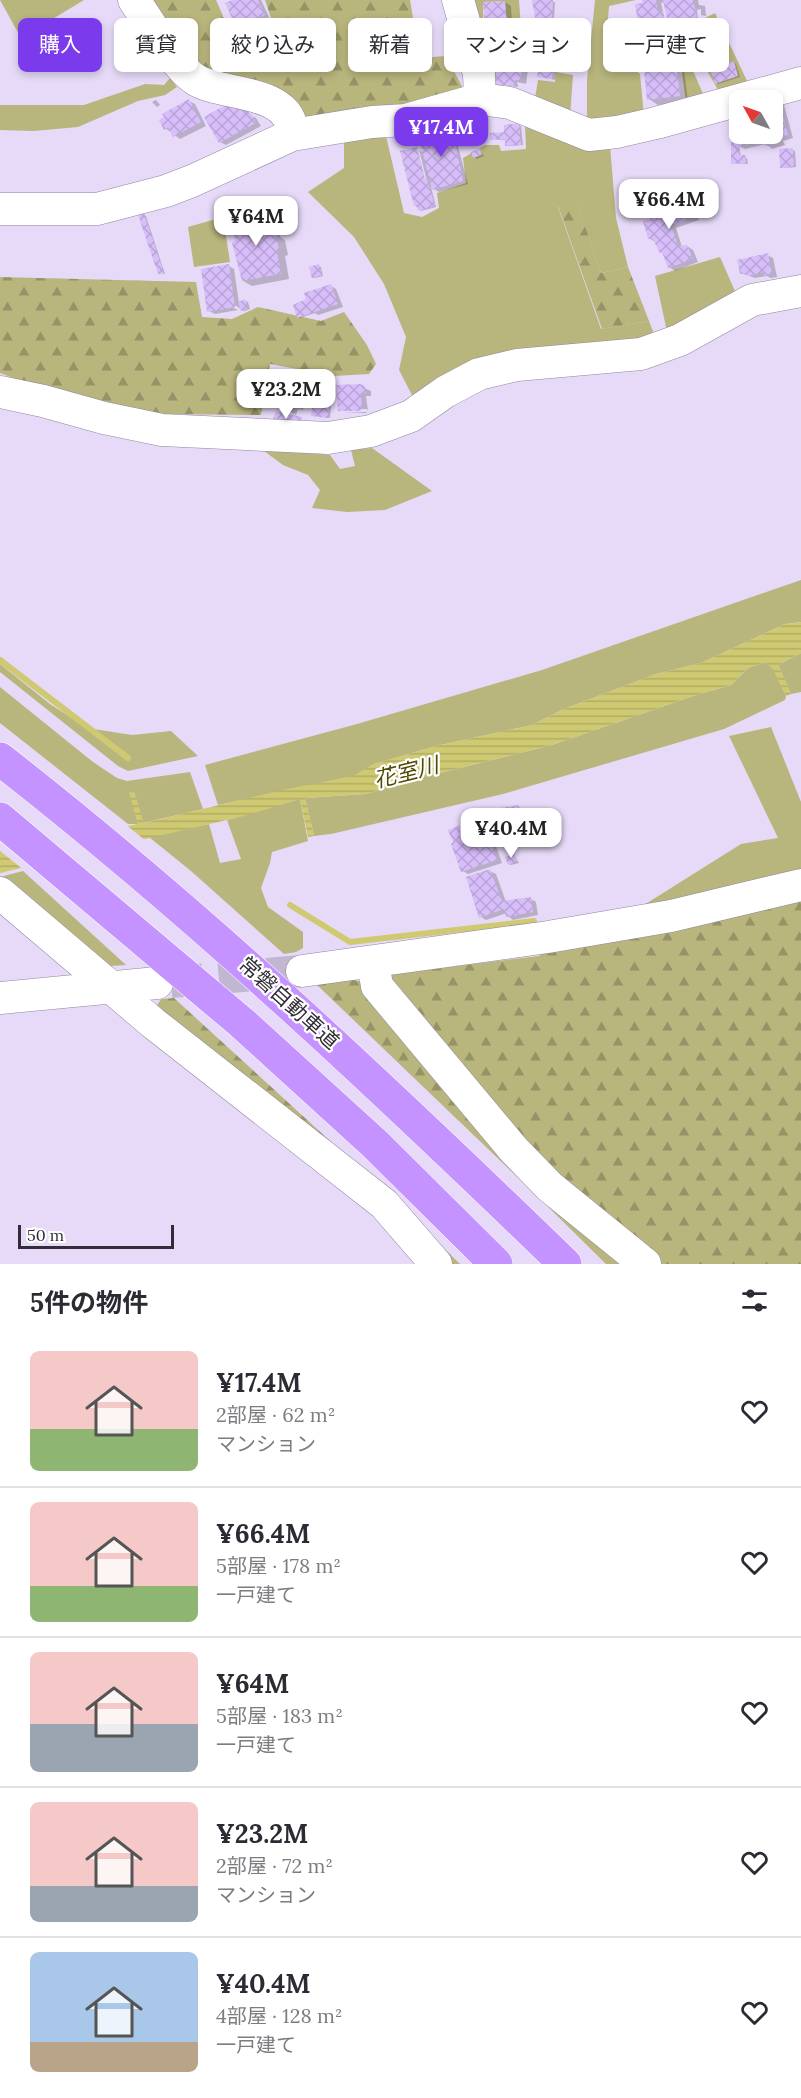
<!DOCTYPE html>
<html lang="ja">
<meta charset="utf-8">
<style>
:root{--surface:#fff;--page:#f7f7f7;--text:#2b2b33;--muted:#7c7c81;--line:#e1e1e2;--accent:#7c3aed}
body{margin:0;font-family:Lora,"Noto Sans JP",serif;background:var(--page);color:var(--text);height:100vh;display:flex;flex-direction:column;font-size:22px;white-space:nowrap}
*{box-sizing:border-box;margin:0}
p{font-size:20px;color:var(--muted)}
.icon{flex:none;width:33px;height:33px;fill:none;stroke:currentColor;stroke-width:2;stroke-linecap:round;stroke-linejoin:round}
.map{position:relative;height:1264px;overflow:hidden}
.sheet{display:flex;flex-direction:column;background:var(--surface);flex:1}
.sheet>*{flex:none}
.top-card{position:absolute;left:18px;top:18px;width:765px;height:54px;display:flex;gap:12px}
.needle{width:39px;rotate:310deg}
.fabs{position:absolute;left:729px;top:90px;display:grid;gap:12px}
.fabs a{display:grid;place-items:center;width:54px;height:54px;border-radius:9px;background:var(--surface);box-shadow:0 3px 9px #0003;font-size:30px}
.scale{position:absolute;left:18px;bottom:15px;width:156px;box-sizing:border-box;padding-left:6px;border:3px solid #312c37;border-top:0;font-size:16px;line-height:21px;white-space:nowrap;color:#312c37;-webkit-text-stroke:4px #fff;paint-order:stroke}
.price{position:absolute;translate:-50% -51px;padding:0 14px;border-radius:12px;background:#fff;color:#222;font-size:20px;line-height:39px;filter:drop-shadow(0 2px 3px #0008)}
.price::after{content:'';position:absolute;left:50%;top:36px;width:18px;height:14px;margin-left:-9px;background:inherit;clip-path:polygon(0 0,100% 0,50% 100%)}
.price.on{background:var(--accent);color:#fff}
ul{padding:0;list-style:none}
li{display:flex;align-items:center;gap:18px;height:150px;padding:0 30px}
li+li{border-top:2px solid var(--line)}
li span{display:grid;place-items:center;flex:none;width:168px;height:120px;border-radius:9px;color:#555}
li>.icon{margin-inline-start:auto}
span .icon{width:72px;height:72px;fill:#fffc;stroke-width:1}
li b{font-size:26px}
h2{display:flex;justify-content:space-between;align-items:center;height:72px;padding:0 30px;font-size:26px}
.chip{padding:0 21px;border-radius:9px;background:var(--surface);box-shadow:0 3px 9px #0003;font-size:21px;line-height:54px}
.chip.on{background:var(--accent);color:#fff}
.map>svg:first-child{display:block}
.green{fill:#b8b57d;fill-rule:evenodd}
.forest{fill:url(#forest-firs)}
.water{fill:url(#water-rules)}
.pier{fill:#e6daf8}
.shadow{fill:#0003}
.lines{fill:none;stroke-linecap:round;stroke-linejoin:round}
.stream{stroke:#cfc972;stroke-width:6}
.building{fill:url(#building-cross-hatch)}
.minor-tunnel{stroke:#c2b7d1;stroke-width:32;stroke-dasharray:32 16;stroke-linecap:butt}
.minor-casing{stroke:#9085a0;stroke-width:33}
.highway-casing{stroke:#fff;stroke-width:34}
.minor{stroke:#fff;stroke-width:32}
.highway{stroke:#c493ff;stroke-width:33}
.labels{text-anchor:middle;stroke-width:4.5;stroke-linejoin:round;paint-order:stroke}
.street-label{font-size:21px;fill:#312c37;stroke:#fff}
.water-label{font-size:22px;font-style:italic;fill:#504b04;stroke:#fff}
</style>
<div class="map">
<svg width="801" height="1264" viewBox="0 0 801 1264">
<defs>
<pattern id="forest-firs" width="22" height="20" patternUnits="userSpaceOnUse" patternTransform="scale(1.5)"><rect width="22" height="20" fill="#b8b57d"/><path d="M5 1l3.5 6h-7zM16 11l3.5 6h-7z" fill="#969367"/></pattern>
<pattern id="water-rules" width="6" height="5" patternUnits="userSpaceOnUse" patternTransform="scale(1.5)"><rect width="6" height="5" fill="#cfc972"/><path d="M0 2.5h6" fill="none" stroke="#b2ad63"/></pattern>
<pattern id="building-cross-hatch" width="8" height="8" patternUnits="userSpaceOnUse" patternTransform="scale(1.5)"><rect width="8" height="8" fill="#d7bdfa"/><path d="M0 0l8 8M0 8l8-8" fill="none" stroke="#b9a3d7"/></pattern>
</defs>
<rect width="100%" height="100%" fill="#e6daf8"/>
<!-- green -->
<path class="green" d="M0,0H84L21,38Z
M467,0H519L523,56L496,52L492,83L523,92L490,87ZM505,1L508,36L493,37L494,42L483,43V2Z
M595,0H636L609,6L606,45L632,44L635,70L640,74L644,116L587,123V80Z
M715,13L748,83L721,95L701,60V20Z
M690,64L704,96L686,102L682,73Z
M556,72L573,75L570,117L534,104L538,80L555,82Z
M170,78L177,87L165,95L138,101L78,127L34,131L0,130V105H84L145,84L164,85Z
M525,124L610,146L616,218L628,267L601,273L577,203L558,207L601,329L649,321L653,331L645,342L413,397L399,370L406,337L384,284L354,237L308,192L344,168V136H386L404,213L422,217L439,208L437,193L466,183L463,158L485,145H499L501,151L526,149Z
M223,217L230,262L194,267L188,227Z
M720,257L738,298L670,331L666,327L655,276Z
M260,448L330,455L340,469L355,466L351,450L372,448L432,491L385,510L347,512L312,508L320,490L308,475L283,465Z
M801,580V622L785,624L701,663L656,674L564,709L532,725L436,746L374,764L354,776L218,805L205,765L357,724L542,670Z
M801,653V692L791,694L778,665Z
M765,662L773,668L786,696L785,700L724,729L503,794L331,834L314,836L305,798L366,794L420,778L552,745L693,696L731,685L748,668Z
M0,664L50,704L87,728L132,735L171,731L198,756L128,771L118,766L0,672Z
M0,687L93,762L117,778L127,781L190,772L203,809L143,823L134,792L130,793L138,824H128L0,723Z
M771,727L801,802V875L636,910L741,844L778,838L729,736Z
M300,799L308,841L272,852L270,863L261,888L268,907L303,932V948L296,952L284,954L191,871L149,837L209,824L220,863L241,859L227,820Z
M23,871L126,965L95,967L0,882V877Z"/>
<!-- forest -->
<path class="forest" d="M144,0H216L233,39L272,21L265,0H410L420,58L446,56L464,90L422,107L311,120L275,96L202,75Z
M577,202L601,273L628,267L649,321L602,329L558,206Z
M0,277L196,282L202,317L232,319L258,307L321,321L344,312L367,345L376,364L369,374L334,376L270,364L261,415L161,414L55,394L0,373Z
M801,896V1264H656L559,1189L386,980L393,974L539,956L549,946Z
M350,979L362,982L636,1264H606L533,1192L316,984Z
M174,998L388,1194L460,1264H443L156,1007L161,999Z"/>
<!-- water -->
<path class="water" d="M801,622V653L778,665L791,694L786,696L773,669L765,662L748,668L731,685L693,696L552,745L420,778L366,794L305,798L314,836L308,837L300,799L248,815L0,873V850L138,824L129,792H134L144,823L282,790L353,776L374,764L436,746L532,725L564,709L656,674L701,663L785,624Z"/>
<!-- pier -->
<path class="pier" d="M125,824L146,841L25,871L0,851V847Z"/>
<!-- shadow -->
<path class="shadow" d="M236,0H261L270,19L243,31L238,28Z
M534,0L555,2L554,19L536,17Z
M643,0H698L699,5L705,6L706,16L701,15V9L697,10L698,18L672,23L669,22L665,2L661,3L667,30L646,34V35L642,33Z
M505,2L511,6L513,38L498,40L499,45L490,46L484,42Z
M657,35L663,38L672,37L688,48L689,61L683,62L688,101L658,105L649,99L646,72L642,70Z
M543,51L559,55L555,80L541,77Z
M524,59L529,63L526,84L517,82L518,87L497,84Z
M734,63L736,64L740,77L718,84L716,83Z
M156,100L160,105L157,107L152,102Z
M189,101L195,104L206,126L180,139L165,128Z
M778,102L784,105L793,138L783,141L785,145L772,149L766,144L745,149L739,146L741,157L747,158L748,164L733,163L740,134H772Z
M244,103L250,115L256,118L261,126L226,145L220,142Z
M519,125L521,126L523,145L509,146L507,145L506,140L492,139L506,134Z
M446,127L451,131L453,137L456,139L468,184L439,192L431,187L436,207L421,211L415,205L426,189H429L419,150L424,153Z
M401,134L409,135L410,140L402,139Z
M793,150L795,151L796,167L784,168L781,167Z
M480,151L484,156L477,159L474,157Z
M673,200L676,204L688,200L694,203L699,220L676,228L682,247L687,246L693,250L698,262L675,271L669,267L665,254L661,252L655,242L649,238L654,219Z
M268,213L277,218L280,237L285,240L288,255L285,256L289,279L252,286L243,281Z
M144,215L146,216L165,274L160,273Z
M767,255L773,258L777,277L771,278L767,276L755,278L741,273Z
M229,266L234,269L239,303L245,301L248,302L250,309L244,311L230,302L228,305L238,310L215,314L209,311Z
M319,266L321,267L323,276L315,278L313,277Z
M331,286L336,289L343,307L318,315L315,313L300,318L298,317Z
M288,379L309,388L303,410L298,409L296,415L286,410V387Z
M337,386H360L371,391V396H366L368,411L367,409H341V411L339,410Z
M314,403L331,406L330,418L313,415Z
M343,412H367L366,413Z
M518,807L520,808L535,838L530,840L528,838L521,824L506,830L503,827L496,829L493,827Z
M482,819L488,822L502,863L468,874L463,871Z
M514,855L519,863L511,865L509,864Z
M490,871L496,874L506,902L531,899L536,902L538,915L513,920L508,916L507,913L486,920L481,917Z"/>
<g class="lines">
<!-- stream -->
<path class="stream" d="M0,660L128,758
M290,905L350,942L534,921"/>
</g>
<!-- building -->
<path class="building" d="M232,0H258L265,15L237,29L225,3Z
M532,0H553L552,19L535,18Z
M642,0H656L658,12H663L666,29L640,34L635,4L642,3Z
M663,0H693L697,17L668,23Z
M505,1L508,36L493,37L494,42L483,43L482,33L485,32L483,2Z
M719,25L721,32L712,35L710,28Z
M658,33V37L672,35L673,42H679L681,57H675L680,96L647,100L644,70L641,71L638,45H641L640,35Z
M542,49L557,52L552,79L537,77Z
M497,53L524,58L520,81L515,80L516,86L493,83Z
M734,61L738,76L715,84L710,69Z
M238,98L247,115L251,113L256,123L219,143L204,117Z
M189,99L201,122L173,137L168,127L164,130L159,120L164,117L162,114Z
M779,100L788,135L778,138L780,142L765,146L763,140L738,147L739,155H745L746,163L731,164V141H736L729,114L740,111V134H772V102Z
M519,123L521,145L505,146V139L490,140V133L504,132V125Z
M446,126L449,137L454,136L463,181L432,190L420,142L421,141L419,133Z
M417,147L425,179H427L435,206L418,211L417,205L414,206L400,151Z
M793,148L794,167L780,168L779,149Z
M480,149L482,155L473,158L471,152Z
M688,198L694,217L671,225L678,246L687,245L693,259L668,268L662,252L660,253L652,238L648,239L643,221L652,218L651,211L655,209L657,199L666,200L673,199L675,203Z
M268,211L272,234L276,233L279,250L277,251L281,274L242,281L232,243L235,240L231,218Z
M144,213L164,273L158,274L138,215Z
M768,253L772,274L764,276V272L748,276L745,273L740,274L737,260Z
M229,264L235,307L207,312L201,269Z
M319,264L322,275L312,278L309,267Z
M331,284L338,304L297,318L293,305L306,299L304,293Z
M245,299L248,308L241,311L238,302Z
M287,377L304,383L297,408L292,407L290,413L278,408L280,402L275,399L279,384L285,385Z
M360,384L365,386L366,393H361L362,408L360,411H338L335,385Z
M313,401L329,403L328,418L311,416Z
M276,411L302,417L299,427L271,425Z
M518,805L534,836L527,839L519,823L503,829L500,826L492,828L488,819L500,813V808Z
M482,817L497,860L461,872L451,844L453,842L448,830Z
M514,854L517,861L508,865L505,857Z
M490,869L502,901L531,897L533,912L506,917L504,909L479,918L466,877Z"/>
<g class="lines">
<!-- minor-tunnel -->
<path class="minor-tunnel" d="M171,982L302,971"/>
<!-- minor casing -->
<g class="minor-casing">
<path id="minor" d="M134,0C148,20 176,68 196,80C223,96 294,89 292,135
M458,0L479,74L480,99
M0,209H97L166,191L192,181L292,135L372,122L406,120L480,99L510,103L589,135L617,132L656,123L801,83
M0,392L43,401L104,418L162,430L328,438L371,431L411,416L445,392L479,374L517,365L641,354L680,340L752,300L801,291
M0,893L153,1023L384,1204L436,1264
M373,962L377,986L514,1150L550,1187L645,1264
M302,971L548,937L671,916L801,885
M0,998L157,983"/>
</g>
<!-- highway casing -->
<g class="highway-casing">
<path id="highway" d="M0,759C201,916 382,1087 565,1264
M0,819L242,1023L375,1144L496,1264"/>
</g>
<!-- minor -->
<use href="#minor" class="minor"/>
<!-- highway -->
<use href="#highway" class="highway"/>
</g>
<g class="labels">
<!-- street labels -->
<g class="street-label">
<text transform="translate(289 1003) rotate(42)" y="7">常磐自動車道</text>
</g>
<!-- water labels -->
<g class="water-label">
<text transform="translate(406 772) rotate(-14)" y="8">花室川</text>
</g>
</g>
</svg>
<div class="fabs">
<a><svg class="needle" viewBox="-14 -14 28 28"><path d="M0-13l5 13h-10z" fill="#e53935"/><path d="M0 13l5-13h-10z" fill="#7c7c81"/></svg></a>
</div>
<div class="scale">50 m</div>
<b class="price on" style="left:441px;top:158px">¥17.4M</b>
<b class="price" style="left:669px;top:230px">¥66.4M</b>
<b class="price" style="left:256px;top:247px">¥64M</b>
<b class="price" style="left:286px;top:420px">¥23.2M</b>
<b class="price" style="left:511px;top:859px">¥40.4M</b>
<div class="top-card">
<a class="chip on">購入</a>
<a class="chip">賃貸</a>
<a class="chip">絞り込み</a>
<a class="chip">新着</a>
<a class="chip">マンション</a>
<a class="chip">一戸建て</a>
</div>
</div>
<section class="sheet">
<h2>5件の物件<svg class="icon" aria-label="filters" viewBox="0 0 24 24"><path d="M4 7h16M4 17h16"/><circle cx="9" cy="7" r="2"/><circle cx="15" cy="17" r="2"/></svg></h2>
<ul>
<li><span style="background:linear-gradient(#f6c9c9 65%,#8fb573 0)"><svg class="icon" aria-label="home" viewBox="0 0 24 24"><path d="M3 11l9-7 9 7M6 9v11h12V9"/></svg></span><div><b>¥17.4M</b><p>2部屋 · 62 m²</p><p>マンション</p></div><svg class="icon" aria-label="heart" viewBox="0 0 24 24"><path d="M12 20l-8-8c-3-5 5-10 8-4 3-6 11-1 8 4z"/></svg></li>
<li><span style="background:linear-gradient(#f6c9c9 70%,#8fb573 0)"><svg class="icon" aria-label="home" viewBox="0 0 24 24"><path d="M3 11l9-7 9 7M6 9v11h12V9"/></svg></span><div><b>¥66.4M</b><p>5部屋 · 178 m²</p><p>一戸建て</p></div><svg class="icon" aria-label="heart" viewBox="0 0 24 24"><path d="M12 20l-8-8c-3-5 5-10 8-4 3-6 11-1 8 4z"/></svg></li>
<li><span style="background:linear-gradient(#f6c9c9 60%,#9aa5b1 0)"><svg class="icon" aria-label="home" viewBox="0 0 24 24"><path d="M3 11l9-7 9 7M6 9v11h12V9"/></svg></span><div><b>¥64M</b><p>5部屋 · 183 m²</p><p>一戸建て</p></div><svg class="icon" aria-label="heart" viewBox="0 0 24 24"><path d="M12 20l-8-8c-3-5 5-10 8-4 3-6 11-1 8 4z"/></svg></li>
<li><span style="background:linear-gradient(#f6c9c9 70%,#9aa5b1 0)"><svg class="icon" aria-label="home" viewBox="0 0 24 24"><path d="M3 11l9-7 9 7M6 9v11h12V9"/></svg></span><div><b>¥23.2M</b><p>2部屋 · 72 m²</p><p>マンション</p></div><svg class="icon" aria-label="heart" viewBox="0 0 24 24"><path d="M12 20l-8-8c-3-5 5-10 8-4 3-6 11-1 8 4z"/></svg></li>
<li><span style="background:linear-gradient(#a9c7e8 75%,#b9a48a 0)"><svg class="icon" aria-label="home" viewBox="0 0 24 24"><path d="M3 11l9-7 9 7M6 9v11h12V9"/></svg></span><div><b>¥40.4M</b><p>4部屋 · 128 m²</p><p>一戸建て</p></div><svg class="icon" aria-label="heart" viewBox="0 0 24 24"><path d="M12 20l-8-8c-3-5 5-10 8-4 3-6 11-1 8 4z"/></svg></li>
</ul>
</section>
